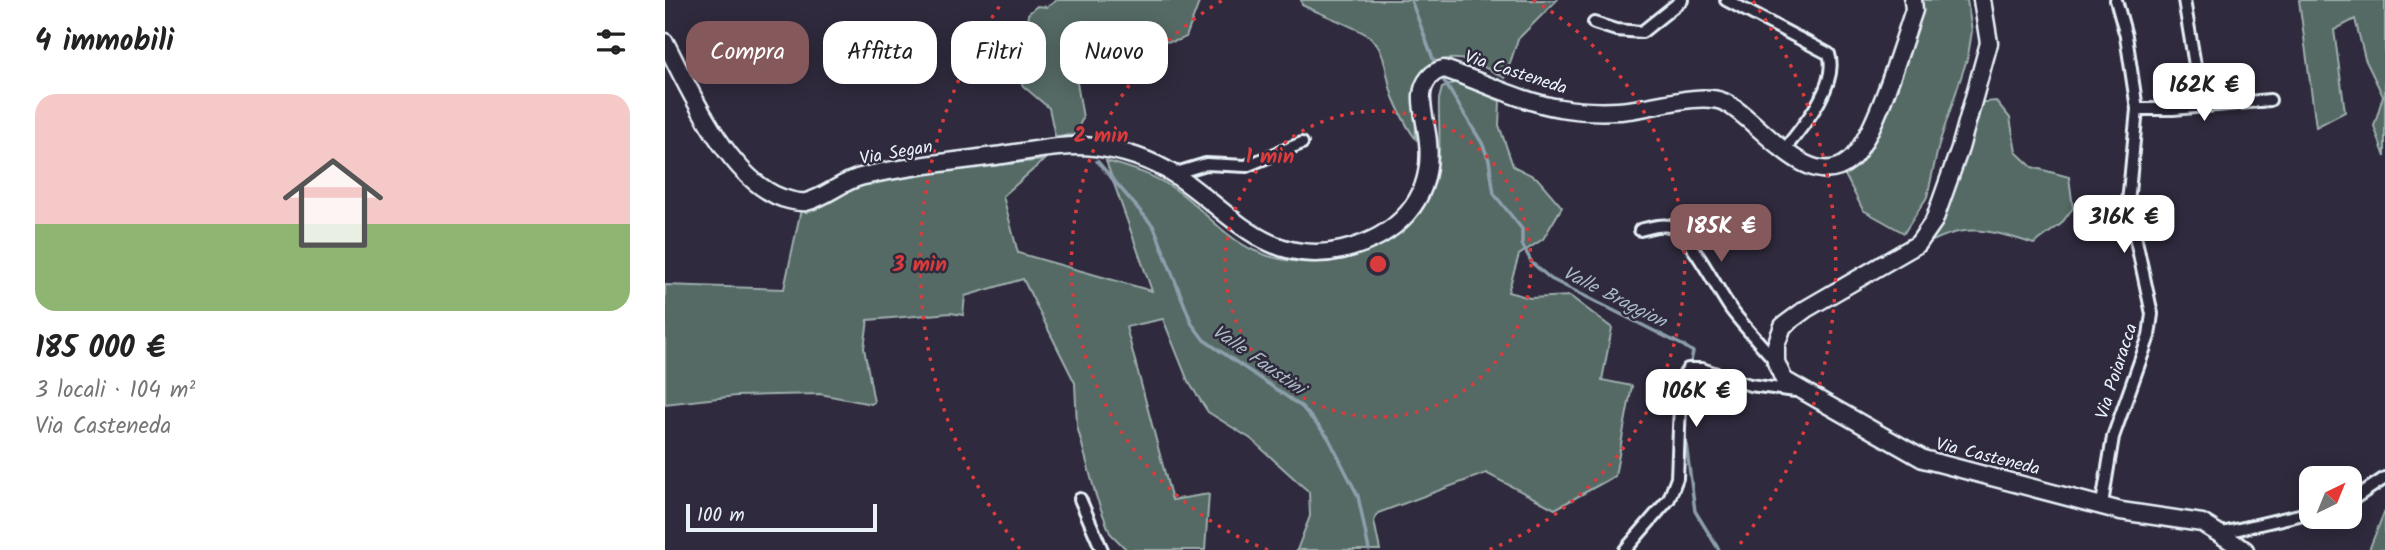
<!DOCTYPE html>
<html lang="it">
<meta charset="utf-8">
<style>
:root{--surface:#fff;--page:#f2f2f2;--text:#222;--muted:#767676;--line:#e0e0e0;--accent:#85585c}
body{margin:0;font-family:Kalam,sans-serif;background:var(--page);color:var(--text);height:100vh;display:flex;flex-direction:column;font-size:26px;white-space:nowrap}
*{box-sizing:border-box;margin:0}
p{font-size:23px;color:var(--muted)}
.icon{flex:none;width:38px;height:38px;fill:none;stroke:currentColor;stroke-width:2;stroke-linecap:round;stroke-linejoin:round}
.map{position:relative;flex:1;overflow:hidden}
.drawer{display:flex;flex-direction:column;background:var(--surface);width:665px}
.drawer>*{flex:none}
.hud{position:absolute;left:21px;top:21px;width:665px;height:63px;display:flex;gap:14px}
.needle{width:46px;rotate:43deg}
.buttons{position:absolute;left:1634px;top:466px;display:grid;gap:14px}
.buttons a{display:grid;place-items:center;width:63px;height:63px;border-radius:14px;background:var(--surface);box-shadow:0 4px 18px #0003;font-size:35px}
.scale{position:absolute;left:21px;bottom:18px;width:191px;box-sizing:border-box;padding-left:7px;border:4px solid #e8f1f8;border-top:0;font-size:19px;line-height:24px;white-space:nowrap;color:#e8f1f8;-webkit-text-stroke:5px #2f2a3d;paint-order:stroke}
.price{position:absolute;translate:-50% -60px;padding:0 16px;border-radius:14px;background:#fff;color:#222;font-size:23px;line-height:46px;filter:drop-shadow(0 2px 4px #0008)}
.price::after{content:'';position:absolute;left:50%;top:42px;width:21px;height:16px;margin-left:-10px;background:inherit;clip-path:polygon(0 0,100% 0,50% 100%)}
.price.active{background:var(--accent);color:#fff}
ul{padding:0;list-style:none}
li{display:grid;align-content:center;gap:14px;height:371px;padding:0 35px}
li+li{border-top:2px solid var(--line)}
li span{display:grid;place-items:center;height:217px;border-radius:21px;color:#555}
li>.icon{margin-inline-start:auto}
span .icon{width:126px;height:126px;fill:#fffc;stroke-width:1}
li b{font-size:30px}
h2{display:flex;justify-content:space-between;align-items:center;height:84px;padding:0 35px;font-size:30px}
.pill{padding:0 24px;border-radius:21px;background:var(--surface);box-shadow:0 4px 18px #0003;font-size:24px;line-height:63px}
.pill.active{background:var(--accent);color:#fff}
main{display:flex;flex:1;min-height:0}
.map>svg:first-child{display:block}
.green{fill:#546a65;stroke:#9eaeae;stroke-width:2}
.lines{fill:none;stroke-linecap:round;stroke-linejoin:round}
.stream{stroke:#8d9fab;stroke-width:3.5}
.street-casing{stroke:#e8f1f8;stroke-width:16}
.secondary-casing{stroke:#e8f1f8;stroke-width:21}
.street{stroke:#2f2a3d;stroke-width:10}
.secondary{stroke:#2f2a3d;stroke-width:16}
.ring{fill:none;stroke:#d83c3d;stroke-width:3.5;stroke-dasharray:3.5 7}
.labels{text-anchor:middle;stroke-width:5;stroke-linejoin:round;paint-order:stroke}
.street-label{font-size:18px;fill:#e8f1f8;stroke:#2f2a3d}
.water-label{font-size:19px;font-style:italic;fill:#abbbc5;stroke:#2f2a3d}
.centre{fill:#d83c3d;stroke:#2f2a3d;stroke-width:3.5}
.ring-label{font-size:21px;text-anchor:middle;font-weight:bold;fill:#d83c3d;stroke:#2f2a3d;stroke-width:5;stroke-linejoin:round;paint-order:stroke}
</style>
<main>
<section class="drawer">
<h2>4 immobili<svg class="icon" aria-label="filters" viewBox="0 0 24 24"><path d="M4 7h16M4 17h16"/><circle cx="9" cy="7" r="2"/><circle cx="15" cy="17" r="2"/></svg></h2>
<ul>
<li><span style="background:linear-gradient(#f6c9c9 60%,#8fb573 0)"><svg class="icon" aria-label="home" viewBox="0 0 24 24"><path d="M3 11l9-7 9 7M6 9v11h12V9"/></svg></span><div><b>185 000 €</b><p>3 locali · 104 m²</p><p>Via Casteneda</p></div></li>
</ul>
</section>
<div class="map">
<svg width="1720" height="550" viewBox="0 0 1720 550">
<rect width="100%" height="100%" fill="#2f2a3d"/>
<filter id="ink" filterUnits="userSpaceOnUse"><feTurbulence type="fractalNoise" baseFrequency=".0143" numOctaves="2"/><feDisplacementMap in="SourceGraphic" scale="14" xChannelSelector="R" yChannelSelector="G"/><feConvolveMatrix kernelMatrix="1 2 1 2 8 2 1 2 1" color-interpolation-filters="sRGB"/></filter>
<g filter="url(#ink)">
<!-- green -->
<path class="green" d="M392,0H535L521,37C509,44 503,41 489,41C458,41 428,49 411,77L418,118L409,135L390,136L384,108L358,86L352,71L368,38L362,28L363,14L372,6L382,7Z
M636,0H892L853,39L840,78C826,71 809,60 793,59C748,55 750,108 751,139C741,127 734,111 728,97C720,76 723,53 705,37C696,29 651,12 637,5Z
M1256,0H1302L1307,31L1303,56L1274,144L1262,197L1239,233L1198,210L1177,169L1191,157Z
M1634,0H1720V157L1709,126L1718,96L1700,59L1690,19L1669,30L1680,112L1651,127Z
M791,82L835,101L834,125L848,166L872,178L897,207L878,239L854,255L843,292L865,298L905,296L947,328L937,380L967,386L950,476L890,509L821,473L713,513L709,521L715,550H632L645,516L644,492L586,439L543,412L523,381L498,319L461,327L507,500L544,494L540,550H462L445,533L431,496L412,426L410,383L358,279L300,296L298,315L286,313L203,320L199,348L209,402L206,404L155,394L71,396L0,404V285L119,289L138,200L203,182L248,174L379,160L338,196L353,253L487,291L441,161C467,168 492,176 514,192C540,211 559,237 590,251C662,282 754,249 772,168C777,146 773,122 774,99L777,88Z
M1331,101L1345,118L1351,152L1367,167L1404,177L1408,208L1396,224L1369,244C1325,230 1299,221 1257,247L1284,205L1310,103Z
M1720,510V550H1704Z"/>
<g class="lines">
<!-- stream -->
<path class="stream" d="M746,0L771,67
M776,76L817,143L824,160L829,194L857,229V244L867,263L886,279L1019,346L1028,352L1025,366
M432,161L489,227L527,324L539,340L637,407L663,437L693,496L704,550
M1020,394L1023,377
M1019,429L1030,511L1054,550"/>
<!-- street casing -->
<g class="street-casing">
<path id="street" d="M1061,0L1164,54C1174,85 1137,127 1119,150
M1519,0L1537,107
M929,23L951,30L977,32L1017,0
M1472,109H1508L1605,100
M508,174L541,164L581,166L637,143
M975,230C983,228 999,223 1007,227C1027,237 1053,292 1068,312C1081,329 1097,345 1111,362
M415,499L437,550
M1685,501L1720,478
M1437,504L1448,437L1484,336L1487,314L1463,203L1472,109L1461,36L1451,0
M1557,533L1647,512
M960,550L1004,499L1012,478L1016,380L1023,369H1037L1085,385L1131,391"/>
</g>
<!-- secondary casing -->
<g class="secondary-casing">
<path id="secondary" d="M1317,0L1324,43L1295,148L1269,221L1253,244L1141,309L1118,326L1111,345V362L1119,380L1258,459L1456,511L1537,523L1580,550
M0,42C24,89 61,172 110,195C118,199 133,203 141,202C162,197 178,180 199,176C241,166 286,162 330,156C362,152 397,143 430,147C457,150 487,160 510,175C564,210 601,267 677,250C731,237 769,201 763,142C762,127 756,110 757,95C758,82 767,71 779,69C813,80 860,103 895,108C913,111 935,112 953,111C982,110 1033,91 1059,102C1093,118 1143,195 1184,161C1210,139 1237,44 1249,10L1248,0"/>
</g>
<!-- street -->
<use href="#street" class="street"/>
<!-- secondary -->
<use href="#secondary" class="secondary"/>
</g>
</g>
<!-- distance rings -->
<g class="ring">
<circle cx="713" cy="264" r="153"/>
<path d="M603 550A306 306 0 0 1 558 0M868 0A306 306 0 0 1 823 550"/>
<path d="M355 549A458 458 0 0 1 338 1M1088 1A458 458 0 0 1 1071 549"/>
</g>
<g class="labels">
<!-- street labels -->
<g class="street-label">
<text transform="translate(851 72) rotate(18)" y="6">Via Casteneda</text>
<text transform="translate(231 152) rotate(-10)" y="6">Via Segan</text>
<text transform="translate(1451 371) rotate(-72)" y="6">Via Poiaracca</text>
<text transform="translate(1323 456) rotate(14)" y="6">Via Casteneda</text>
</g>
<!-- water labels -->
<g class="water-label">
<text transform="translate(950 296) rotate(27)" y="7">Valle Braggion</text>
<text transform="translate(594 359) rotate(35)" y="7">Valle Faustini</text>
</g>
</g>
<circle cx="713" cy="264" r="10" class="centre"/>
<g class="ring-label">
<text x="436" y="142">2 min</text>
<text x="605" y="163">1 min</text>
<text x="255" y="271">3 min</text>
</g>
</svg>
<div class="buttons">
<a><svg class="needle" viewBox="-14 -14 28 28"><path d="M0-13l5 13h-10z" fill="#e53935"/><path d="M0 13l5-13h-10z" fill="#767676"/></svg></a>
</div>
<div class="scale">100 m</div>
<b class="price" style="left:1539px;top:123px">162K €</b>
<b class="price" style="left:1459px;top:255px">316K €</b>
<b class="price active" style="left:1056px;top:264px">185K €</b>
<b class="price" style="left:1031px;top:429px">106K €</b>
<div class="hud">
<a class="pill active">Compra</a>
<a class="pill">Affitta</a>
<a class="pill">Filtri</a>
<a class="pill">Nuovo</a>
</div>
</div>
</main>
